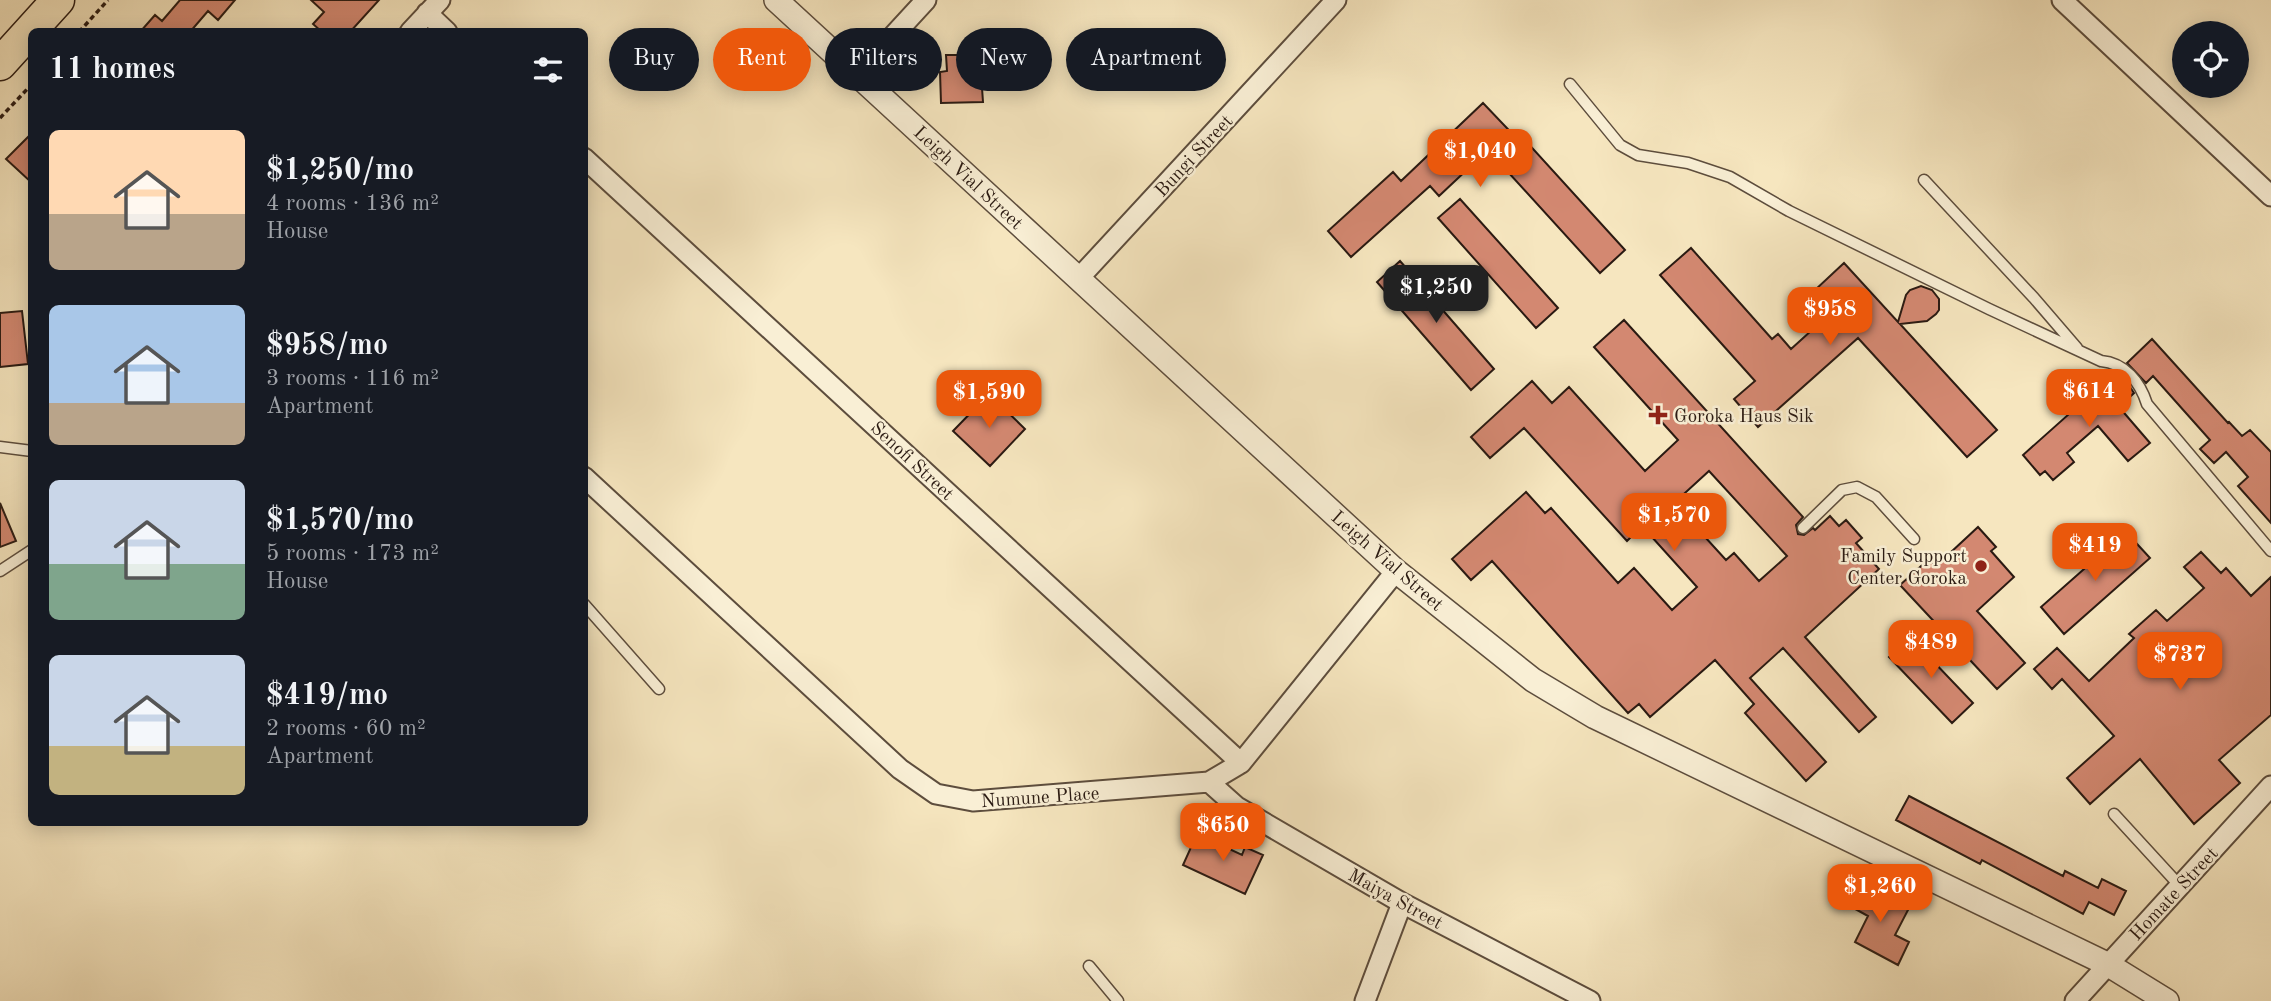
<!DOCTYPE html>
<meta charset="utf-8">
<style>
:root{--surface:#171b24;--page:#20242c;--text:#f1f3f6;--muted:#9ea1a6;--accent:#ea580c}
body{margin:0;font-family:"Old Standard TT",serif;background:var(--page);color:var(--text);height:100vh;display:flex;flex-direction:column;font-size:26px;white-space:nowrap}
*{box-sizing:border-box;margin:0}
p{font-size:23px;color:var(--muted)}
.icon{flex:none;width:38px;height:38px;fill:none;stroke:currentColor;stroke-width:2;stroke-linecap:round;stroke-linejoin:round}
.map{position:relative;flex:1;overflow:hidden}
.details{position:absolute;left:28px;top:28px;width:560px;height:798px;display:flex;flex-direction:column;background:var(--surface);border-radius:10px;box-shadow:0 4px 18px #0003}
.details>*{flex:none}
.top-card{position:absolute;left:609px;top:28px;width:665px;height:63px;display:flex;gap:14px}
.buttons{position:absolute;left:2172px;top:21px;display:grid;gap:14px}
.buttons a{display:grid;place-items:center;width:77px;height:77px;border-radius:50%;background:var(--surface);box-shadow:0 4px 18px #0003;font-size:35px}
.price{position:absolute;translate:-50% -60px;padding:0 16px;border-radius:14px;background:var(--accent);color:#fff;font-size:23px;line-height:46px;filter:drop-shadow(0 2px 4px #0008)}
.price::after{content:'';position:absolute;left:50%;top:42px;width:21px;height:16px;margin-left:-10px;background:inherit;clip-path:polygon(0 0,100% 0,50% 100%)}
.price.on{background:#222;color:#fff}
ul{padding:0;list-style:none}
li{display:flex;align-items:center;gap:21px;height:175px;padding:0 21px}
li span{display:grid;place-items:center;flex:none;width:196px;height:140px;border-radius:10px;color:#555}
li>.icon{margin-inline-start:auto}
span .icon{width:84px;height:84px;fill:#fffc;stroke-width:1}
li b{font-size:30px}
h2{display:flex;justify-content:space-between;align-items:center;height:84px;padding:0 21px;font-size:30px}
.tag{padding:0 24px;border-radius:32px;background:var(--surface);box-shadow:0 4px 18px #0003;font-size:24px;line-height:63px}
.tag.on{background:var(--accent);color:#fff}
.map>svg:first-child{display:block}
.building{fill:#d38871;stroke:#2a1a12;stroke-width:2;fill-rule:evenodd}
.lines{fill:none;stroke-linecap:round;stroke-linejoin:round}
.service-casing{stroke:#5d4d3d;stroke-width:13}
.minor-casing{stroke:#5d4d3d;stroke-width:23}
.tertiary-casing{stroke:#5d4d3d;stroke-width:26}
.trunk-casing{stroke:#2a1a12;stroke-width:35}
.path{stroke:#2a1a12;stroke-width:3.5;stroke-dasharray:5 3.5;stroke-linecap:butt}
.service{stroke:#f9efd5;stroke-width:10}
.minor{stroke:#f9efd5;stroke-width:19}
.tertiary{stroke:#f9efd5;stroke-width:23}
.trunk{stroke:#f6e6bf;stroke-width:32}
.poi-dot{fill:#8f2418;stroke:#f9efd5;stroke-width:2.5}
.labels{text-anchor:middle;stroke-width:5;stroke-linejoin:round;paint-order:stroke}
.street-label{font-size:19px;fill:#2a1a12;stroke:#f9efd5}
.poi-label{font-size:19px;fill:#2a1a12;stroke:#f9efd5;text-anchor:start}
</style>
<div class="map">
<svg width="2271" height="1001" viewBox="0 0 2271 1001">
<rect width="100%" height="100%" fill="#f6e6bf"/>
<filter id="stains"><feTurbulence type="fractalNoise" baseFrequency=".00286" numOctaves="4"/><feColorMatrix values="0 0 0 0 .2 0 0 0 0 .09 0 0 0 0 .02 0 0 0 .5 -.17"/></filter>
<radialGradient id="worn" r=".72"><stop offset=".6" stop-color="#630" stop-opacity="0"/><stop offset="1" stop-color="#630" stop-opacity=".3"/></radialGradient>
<!-- building -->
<path class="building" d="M180,0H235L218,20L208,11L190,32H140L155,15L162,21Z
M311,0H379L350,32H322L313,24L324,12Z
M946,55H970V74H981L983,102L941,103L940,72L947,71Z
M1483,103L1522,144L1525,140L1625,250L1600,273L1488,150L1439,196L1430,186L1351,257L1328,231L1393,172L1401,181Z
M32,133V183L6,159Z
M1460,199L1558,308L1536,328L1438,218Z
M1691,248L1772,339L1778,334L1791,349L1833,311L1815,290L1844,263L1898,322L1906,295L1910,290L1921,286L1932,290L1939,299V310L1936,314L1927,321L1900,324L1997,430L1967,457L1858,338L1758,427L1734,399L1755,381L1660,275Z
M1400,261L1494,369L1471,390L1377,282Z
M22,311L28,364L0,367V313Z
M1624,320L1803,517L1796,525L1798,534L1804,535L1813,528L1815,530L1830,516L1839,526L1846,520L1862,538L1856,543L1879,569L1805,637L1876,717L1859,732L1783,648L1750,678L1826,762L1806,781L1745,713L1754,704L1715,660L1650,717L1639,704L1628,713L1492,561L1471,580L1452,559L1526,492L1545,513L1551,508L1618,583L1634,568L1672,610L1697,587L1642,526L1627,541L1524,428L1490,458L1471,437L1532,381L1552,403L1569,387L1645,471L1678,440L1594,347ZM1709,471L1787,556L1759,581L1734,553L1726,560L1674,503Z
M2152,339L2228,423L2229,422L2242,436L2250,430L2271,452V523L2238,486L2248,477L2226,452L2214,463L2200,449L2210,440L2153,376L2146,383L2127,363Z
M2115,373L2125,380L2134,393L2119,407L2150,443L2128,461L2098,426L2067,453L2074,462L2053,480L2045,471L2040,475L2023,455Z
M989,394L1025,429L990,466L953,431Z
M0,503L16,541L0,547Z
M1978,527L1996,547L1991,551L2014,577L1977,611L2025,663L1997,689L1900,585L1929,559L1936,566Z
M2126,532L2150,558L2064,634L2041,607Z
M2201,552L2221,573L2226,568L2251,596L2271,577V715L2219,760L2240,783L2194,824L2140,759L2090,804L2067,778L2114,736L2062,679L2052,689L2034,669L2057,648L2089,681L2134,638L2129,634L2156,610L2167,621L2204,588L2184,567Z
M1910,637L1973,703L1952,723L1889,657Z
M1909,796L2063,876L2065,871L2098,888L2102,879L2126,891L2114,915L2089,902L2083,914L1982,860L1980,864L1896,820Z
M1197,834L1242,855L1245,847L1263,855L1245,894L1183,865Z
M1859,884L1908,910L1895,935L1909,942L1898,965L1855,942L1868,916L1848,905Z"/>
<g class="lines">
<!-- service casing -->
<g class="service-casing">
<path id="service" d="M1570,84L1620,145L1638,155L1688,163L1730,177L1789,211L1989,309L2101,361C2125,363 2140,382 2147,404L2271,551
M1924,180L2034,298L2077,348
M0,447L32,451
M1803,528L1842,490L1857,487L1876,497L1914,539
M0,571L32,550
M584,604L659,689
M2114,814L2180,886
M1089,966L1118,1001"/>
</g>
<!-- minor casing -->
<g class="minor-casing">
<path id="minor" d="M2062,0L2271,196
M427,13L447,32
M410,32L440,0
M858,74L926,0
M584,158L1241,763
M1079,278L1336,0
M584,477L900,769L936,794L973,801L1209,782L1241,763L1396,571
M1209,782L1237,807L1402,903L1590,1001
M1365,1001L1402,903
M2075,1001L2271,786"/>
</g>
<!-- tertiary casing -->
<g class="tertiary-casing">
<path id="tertiary" d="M776,0L1396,571L1533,680L1595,717L2107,964L2167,1001"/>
</g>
<!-- trunk casing -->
<g class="trunk-casing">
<path id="trunk" d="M0,64L58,0"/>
</g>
<!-- path -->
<path class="path" d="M79,32L108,0
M0,118L32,84"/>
<!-- service -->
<use href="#service" class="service"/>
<!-- minor -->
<use href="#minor" class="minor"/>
<!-- tertiary -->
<use href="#tertiary" class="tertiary"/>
<!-- trunk -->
<use href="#trunk" class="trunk"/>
</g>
<!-- markers -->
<g class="poi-dot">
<path d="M1654.5 404.5h7v7h7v7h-7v7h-7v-7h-7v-7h7z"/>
<circle cx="1981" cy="566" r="7"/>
</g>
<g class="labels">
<!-- street labels -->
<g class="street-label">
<text transform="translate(1193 155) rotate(-47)" y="7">Bungi Street</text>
<text transform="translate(969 177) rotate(43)" y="7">Leigh Vial Street</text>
<text transform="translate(913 460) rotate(43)" y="7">Senofi Street</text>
<text transform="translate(1388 560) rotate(41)" y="7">Leigh Vial Street</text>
<text transform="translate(1040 796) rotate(-4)" y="7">Numune Place</text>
<text transform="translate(2173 893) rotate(-47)" y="7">Homate Street</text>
<text transform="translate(1396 898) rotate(29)" y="7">Maiya Street</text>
</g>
<!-- poi labels -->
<g class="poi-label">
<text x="1674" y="422">Goroka Haus Sik</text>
<text x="1967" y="562" text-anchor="end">Family Support<tspan x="1967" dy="22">Center Goroka</tspan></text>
</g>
</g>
<rect width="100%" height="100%" filter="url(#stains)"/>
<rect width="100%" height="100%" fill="url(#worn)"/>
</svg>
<div class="buttons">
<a><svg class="icon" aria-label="locate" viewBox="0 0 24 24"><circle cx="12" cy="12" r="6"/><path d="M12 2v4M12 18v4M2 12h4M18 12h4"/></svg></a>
</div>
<b class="price" style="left:1480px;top:189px">$1,040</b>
<b class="price on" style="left:1436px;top:325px">$1,250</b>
<b class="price" style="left:1830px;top:347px">$958</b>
<b class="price" style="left:2089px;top:429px">$614</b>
<b class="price" style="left:989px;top:430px">$1,590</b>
<b class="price" style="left:1674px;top:553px">$1,570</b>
<b class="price" style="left:2095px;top:583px">$419</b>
<b class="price" style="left:1931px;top:680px">$489</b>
<b class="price" style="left:2180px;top:692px">$737</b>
<b class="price" style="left:1223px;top:863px">$650</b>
<b class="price" style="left:1880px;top:924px">$1,260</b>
<div class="top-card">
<a class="tag">Buy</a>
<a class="tag on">Rent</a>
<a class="tag">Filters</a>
<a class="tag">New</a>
<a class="tag">Apartment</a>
</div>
<section class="details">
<h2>11 homes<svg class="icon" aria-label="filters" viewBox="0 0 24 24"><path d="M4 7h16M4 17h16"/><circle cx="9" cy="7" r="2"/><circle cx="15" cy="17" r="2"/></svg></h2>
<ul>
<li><span style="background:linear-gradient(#ffd9b3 60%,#b9a48a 0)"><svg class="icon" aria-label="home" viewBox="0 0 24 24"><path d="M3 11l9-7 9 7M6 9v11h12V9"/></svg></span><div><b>$1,250/mo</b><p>4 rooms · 136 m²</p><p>House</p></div></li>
<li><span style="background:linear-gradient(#a9c7e8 70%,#b9a48a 0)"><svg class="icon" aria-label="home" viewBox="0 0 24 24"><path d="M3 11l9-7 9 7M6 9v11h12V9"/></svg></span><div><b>$958/mo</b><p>3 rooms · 116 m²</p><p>Apartment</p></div></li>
<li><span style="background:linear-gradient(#c9d6e8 60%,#7fa58c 0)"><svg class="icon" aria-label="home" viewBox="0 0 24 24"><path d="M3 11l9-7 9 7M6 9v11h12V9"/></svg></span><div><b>$1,570/mo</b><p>5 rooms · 173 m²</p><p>House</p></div></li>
<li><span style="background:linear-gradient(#c9d6e8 65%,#c2b280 0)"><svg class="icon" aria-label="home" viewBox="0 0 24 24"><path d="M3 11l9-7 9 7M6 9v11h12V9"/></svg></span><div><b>$419/mo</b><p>2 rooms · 60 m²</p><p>Apartment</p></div></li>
</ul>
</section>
</div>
